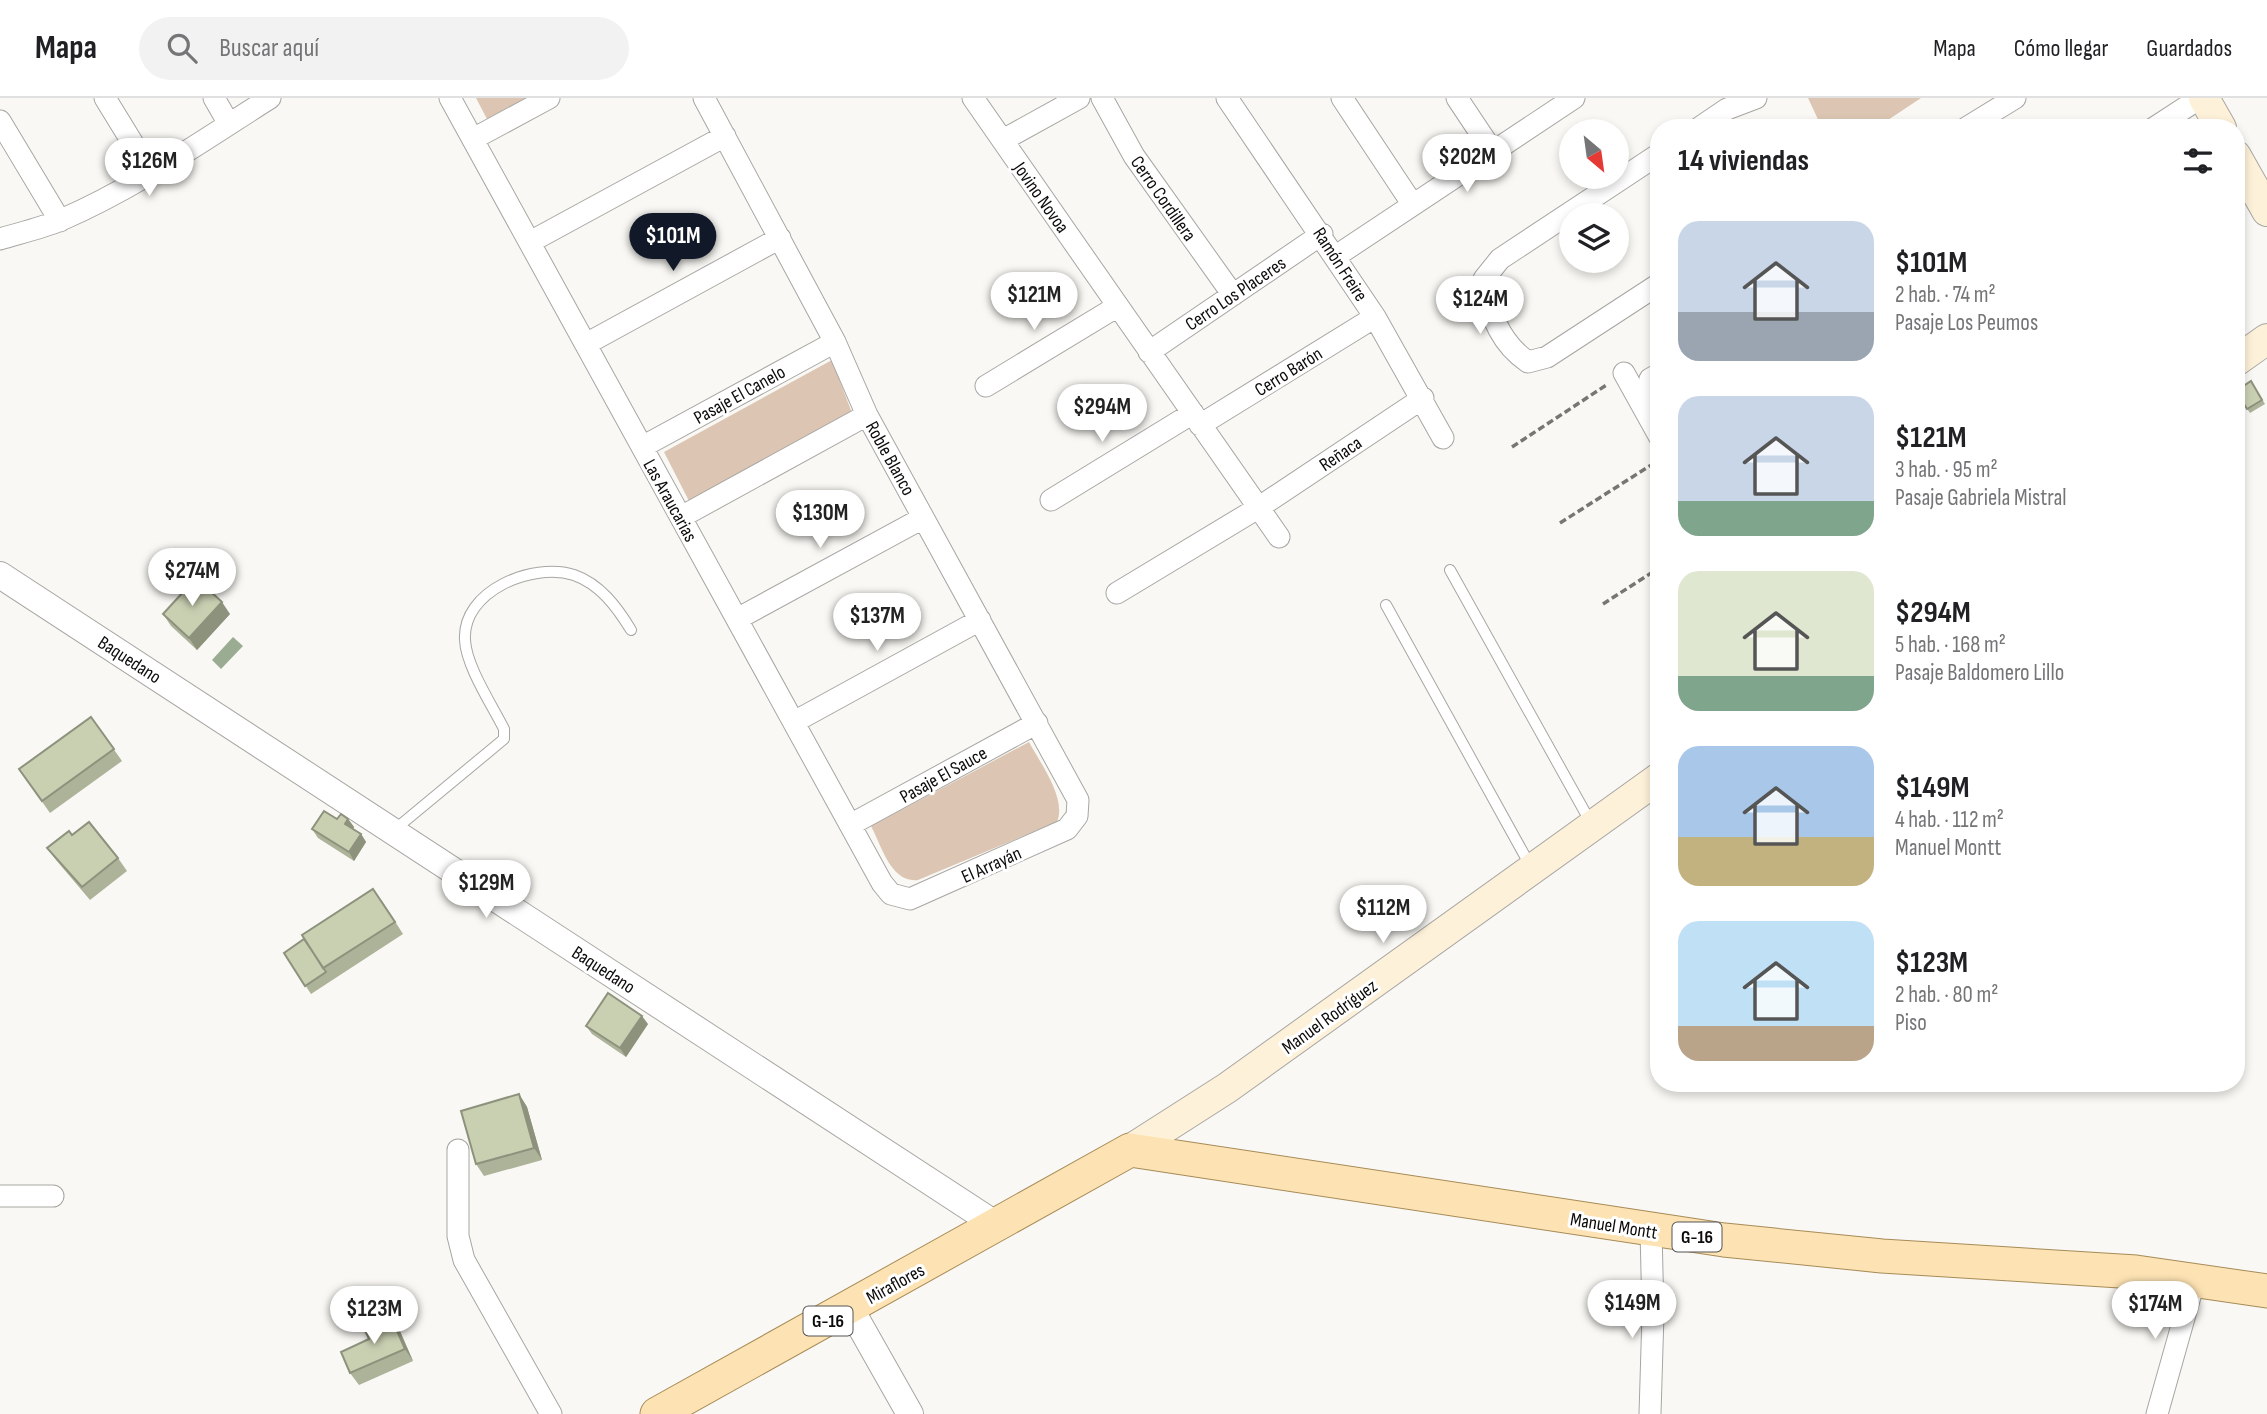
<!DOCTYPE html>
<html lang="es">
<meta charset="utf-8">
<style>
:root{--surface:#fff;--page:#f2f2f2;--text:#202124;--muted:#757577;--line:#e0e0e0;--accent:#111827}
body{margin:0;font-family:"Sofia Sans Condensed",sans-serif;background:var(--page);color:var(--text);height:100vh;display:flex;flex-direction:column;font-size:26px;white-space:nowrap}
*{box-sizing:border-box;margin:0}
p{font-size:23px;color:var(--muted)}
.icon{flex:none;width:38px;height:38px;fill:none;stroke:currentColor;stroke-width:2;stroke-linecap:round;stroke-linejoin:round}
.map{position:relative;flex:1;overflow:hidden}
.sheet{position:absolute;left:1650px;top:21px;width:595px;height:973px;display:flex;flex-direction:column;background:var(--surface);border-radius:28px;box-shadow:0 4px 10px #0003}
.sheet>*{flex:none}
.needle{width:46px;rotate:151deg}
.buttons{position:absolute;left:1559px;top:21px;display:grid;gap:14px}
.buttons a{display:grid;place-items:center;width:70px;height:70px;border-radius:50%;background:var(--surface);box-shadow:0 4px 10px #0003;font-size:35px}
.price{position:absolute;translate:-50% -60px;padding:0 16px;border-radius:24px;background:#fff;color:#222;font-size:23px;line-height:46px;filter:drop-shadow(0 2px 4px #0008)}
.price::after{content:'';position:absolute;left:50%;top:42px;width:21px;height:16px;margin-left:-10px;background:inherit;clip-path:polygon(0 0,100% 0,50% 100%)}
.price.active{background:var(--accent);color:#fff}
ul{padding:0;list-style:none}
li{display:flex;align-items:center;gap:21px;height:175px;padding:0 28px}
li span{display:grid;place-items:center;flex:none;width:196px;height:140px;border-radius:21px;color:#555}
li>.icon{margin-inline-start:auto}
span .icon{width:84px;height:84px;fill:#fffc;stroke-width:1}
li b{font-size:30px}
h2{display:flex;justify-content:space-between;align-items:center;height:84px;padding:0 28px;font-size:30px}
header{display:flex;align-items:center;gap:42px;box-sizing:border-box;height:98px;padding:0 35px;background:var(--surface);border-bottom:2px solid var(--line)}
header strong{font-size:33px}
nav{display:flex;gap:38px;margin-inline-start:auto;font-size:24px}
.search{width:490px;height:63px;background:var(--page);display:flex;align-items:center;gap:18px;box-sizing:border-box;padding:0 24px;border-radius:38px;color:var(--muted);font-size:26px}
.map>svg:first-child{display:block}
.green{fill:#dcc6b3}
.water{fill:#9aad93}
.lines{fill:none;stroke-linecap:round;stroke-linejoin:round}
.service-casing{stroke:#a7a6a3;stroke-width:12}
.minor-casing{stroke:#a7a6a3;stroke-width:23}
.tertiary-casing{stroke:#a7a6a3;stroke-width:28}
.secondary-casing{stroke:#a7a6a3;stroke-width:32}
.primary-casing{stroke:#a78b57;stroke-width:35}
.path{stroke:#777673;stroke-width:3.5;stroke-dasharray:7 3.5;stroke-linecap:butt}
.service{stroke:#fff;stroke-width:10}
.minor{stroke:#fff;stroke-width:21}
.tertiary{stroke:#fff;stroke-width:26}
.secondary{stroke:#fef1d9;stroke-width:30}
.primary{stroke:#fde3b3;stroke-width:33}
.wall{fill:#adb399}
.shaded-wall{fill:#8d927d}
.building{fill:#c9d0b2;stroke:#8d927d;stroke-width:2}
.labels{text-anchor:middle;stroke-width:6;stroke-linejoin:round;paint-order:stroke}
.shield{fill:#fff;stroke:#555454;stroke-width:2}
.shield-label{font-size:18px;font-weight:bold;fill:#0c0b0a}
.street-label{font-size:19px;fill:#0c0b0a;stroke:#fff}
</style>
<header>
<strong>Mapa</strong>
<div class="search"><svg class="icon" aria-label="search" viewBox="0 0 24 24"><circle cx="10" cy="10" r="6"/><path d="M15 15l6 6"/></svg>Buscar aquí</div>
<nav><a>Mapa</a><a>Cómo llegar</a><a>Guardados</a></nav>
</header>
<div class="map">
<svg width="2267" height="1316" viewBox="0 0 2267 1316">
<rect width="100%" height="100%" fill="#f9f8f4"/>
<!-- green -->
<path class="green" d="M476,0H525L487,21Z
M1808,0H1921L1876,30H1822Z
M832,262L852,315L689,403L664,354Z
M1029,644C1040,665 1067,700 1057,724L918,782C891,785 882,749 871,728Z"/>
<!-- water -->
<path class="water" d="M233,539L243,548L221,571L212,562Z"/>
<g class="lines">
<!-- service casing -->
<g class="service-casing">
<path id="service" d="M1450,472L1591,725
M1386,507L1531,769
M393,733L504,641V631C492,607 466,568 465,542C462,493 532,464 574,477C600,486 617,509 631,532"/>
</g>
<!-- minor casing -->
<g class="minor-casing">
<path id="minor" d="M105,0L151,75
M214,0L229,26
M450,0L882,785L891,796L910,801L1067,731L1077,718L1078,702L867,317L835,244L704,0
M973,0L1279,439
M1102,0L1134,58L1233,197
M1227,0L1375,219L1443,340
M1342,0L1413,107
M1457,0L1493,54
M0,23L60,123
M1699,30L1727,11L1756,0
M1966,30L2015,0
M2154,30L2200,0
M473,41L549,0
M1003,42L1079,0
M1659,56L1500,161L1484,181C1488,213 1500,245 1528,264L1547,259L1659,186
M0,141C20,135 42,130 61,122C135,90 202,43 270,0
M530,144L725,38
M1336,158L1574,0
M586,246L780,140
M1149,254L1322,136
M1624,275L1659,338
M1659,276L1650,281L1659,297
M986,288L1118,208
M1200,327L1375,219
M642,349L835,244
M1051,402L1193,315
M681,419L867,317
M1117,495L1258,410L1423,300
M737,521L923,420
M794,624L980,522
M850,727L1037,625
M458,1052V1138L464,1162L551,1316
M0,1098H53
M1650,1316L1653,1216L1651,1133
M2157,1316L2195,1181"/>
</g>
<!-- tertiary casing -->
<g class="tertiary-casing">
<path id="tertiary" d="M0,477L998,1128
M850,1210L910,1316"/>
</g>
<!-- secondary casing -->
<g class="secondary-casing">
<path id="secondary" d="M2204,0L2221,30
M2236,58L2267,113
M2236,263L2267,241
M1130,1052L1227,990L1659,680"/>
</g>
<!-- primary casing -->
<g class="primary-casing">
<path id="primary" d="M657,1316L1130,1052L1724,1142L1882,1158L2136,1174L2267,1193"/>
</g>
<!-- path -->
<path class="path" d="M1512,349L1608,286
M1560,425L1659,362
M1603,506L1659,470
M1651,590L1659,584"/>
<!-- service -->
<use href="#service" class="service"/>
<!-- minor -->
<use href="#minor" class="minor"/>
<!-- tertiary -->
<use href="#tertiary" class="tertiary"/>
<!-- secondary -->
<use href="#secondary" class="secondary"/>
<!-- primary -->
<use href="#primary" class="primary"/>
</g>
<!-- wall -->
<path class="wall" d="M2251,283L2265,306L2250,315L2236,294Z
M2236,326L2242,334L2236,338Z
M163,516H230L197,552L171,528Z
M91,619L122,663L50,715L19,671Z
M348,721L354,729L353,731L361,736L366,744L354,763L318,740L312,731Z
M72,737L118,760L127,773L90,802L56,762L47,750Z
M382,803L403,836L311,896L284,855L304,841Z
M648,926L626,959L592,936L586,928Z
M519,996L527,1009L542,1062L484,1078L476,1066Z
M391,1219L399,1231L413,1263L359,1287L350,1275L369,1241Z"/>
<!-- shaded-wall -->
<path class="shaded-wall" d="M222,504L230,516L197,552L189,540Z
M348,721L354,729L351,734L345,726Z
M361,736L366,744L354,763L349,754Z
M642,918L648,926L626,959L620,950Z
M519,996L527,1009L542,1062L534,1050Z
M391,1219L399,1231L413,1263L405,1251Z"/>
<!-- building -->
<path class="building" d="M2251,283L2262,302L2247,311L2236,293Z
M196,480L222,504L189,540L163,516Z
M91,619L114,651L42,703L19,671Z
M324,713L337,721L341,716L348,721L345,726L361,736L349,754L312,731Z
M89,724L118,760L82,789L47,750L69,733L72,737Z
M373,791L395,824L323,870L302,837Z
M304,841L326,874L305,888L284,855Z
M608,895L642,918L620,950L586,928Z
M519,996L534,1050L476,1066L461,1013Z
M391,1219L405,1251L350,1275L341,1254L369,1241L364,1230Z"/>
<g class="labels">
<!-- shield labels -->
<g class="shield">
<rect x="1672.5" y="1124.5" width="49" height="29" rx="5"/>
<rect x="803.5" y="1208.5" width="49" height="29" rx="5"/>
</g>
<g class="shield-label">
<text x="1697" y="1145">G-16</text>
<text x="828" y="1229">G-16</text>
</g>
<!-- street labels -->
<g class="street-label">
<text transform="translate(1042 99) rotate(55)" y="7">Jovino Novoa</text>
<text transform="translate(1164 100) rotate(55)" y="7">Cerro Cordillera</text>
<text transform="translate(1341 166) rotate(57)" y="7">Ramón Freire</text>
<text transform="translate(1235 195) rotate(-34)" y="7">Cerro Los Placeres</text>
<text transform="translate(1288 273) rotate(-32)" y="7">Cerro Barón</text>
<text transform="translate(739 296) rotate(-29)" y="7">Pasaje El Canelo</text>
<text transform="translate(1340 355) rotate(-34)" y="7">Reñaca</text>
<text transform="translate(891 360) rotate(61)" y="7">Roble Blanco</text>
<text transform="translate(671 402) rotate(61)" y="7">Las Araucarias</text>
<text transform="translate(130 561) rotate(33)" y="7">Baquedano</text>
<text transform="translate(943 676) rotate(-29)" y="7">Pasaje El Sauce</text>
<text transform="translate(991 766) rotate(-24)" y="7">El Arrayán</text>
<text transform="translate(604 871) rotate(33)" y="7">Baquedano</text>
<text transform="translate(1329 918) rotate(-36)" y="7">Manuel Rodríguez</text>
<text transform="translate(1614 1127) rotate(9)" y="7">Manuel Montt</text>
<text transform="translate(895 1185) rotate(-29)" y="7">Miraflores</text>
</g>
</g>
</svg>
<div class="buttons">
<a><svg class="needle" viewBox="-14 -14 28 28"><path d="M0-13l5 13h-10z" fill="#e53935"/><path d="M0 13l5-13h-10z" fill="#757577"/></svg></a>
<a><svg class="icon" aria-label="layers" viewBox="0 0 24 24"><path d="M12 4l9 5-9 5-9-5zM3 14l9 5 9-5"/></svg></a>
</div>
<b class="price" style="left:1467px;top:96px">$202M</b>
<b class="price" style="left:149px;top:100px">$126M</b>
<b class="price active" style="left:673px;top:175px">$101M</b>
<b class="price" style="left:1034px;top:234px">$121M</b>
<b class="price" style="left:1480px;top:238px">$124M</b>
<b class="price" style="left:1102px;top:346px">$294M</b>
<b class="price" style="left:820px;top:452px">$130M</b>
<b class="price" style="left:192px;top:510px">$274M</b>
<b class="price" style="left:877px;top:555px">$137M</b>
<b class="price" style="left:486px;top:822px">$129M</b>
<b class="price" style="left:1383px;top:847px">$112M</b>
<b class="price" style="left:1632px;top:1242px">$149M</b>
<b class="price" style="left:2155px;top:1243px">$174M</b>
<b class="price" style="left:374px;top:1248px">$123M</b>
<section class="sheet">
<h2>14 viviendas<svg class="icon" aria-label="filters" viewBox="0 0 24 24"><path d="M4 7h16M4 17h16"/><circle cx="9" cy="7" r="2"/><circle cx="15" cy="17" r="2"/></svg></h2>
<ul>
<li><span style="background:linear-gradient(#c9d6e8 65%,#9aa5b1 0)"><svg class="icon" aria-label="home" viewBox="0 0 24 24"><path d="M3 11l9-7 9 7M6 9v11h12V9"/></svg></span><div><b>$101M</b><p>2 hab. · 74 m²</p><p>Pasaje Los Peumos</p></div></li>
<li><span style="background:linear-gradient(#c9d6e8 75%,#7fa58c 0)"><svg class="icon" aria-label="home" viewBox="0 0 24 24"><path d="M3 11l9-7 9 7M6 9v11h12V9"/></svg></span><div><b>$121M</b><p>3 hab. · 95 m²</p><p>Pasaje Gabriela Mistral</p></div></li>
<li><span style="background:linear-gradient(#dfe7d0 75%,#7fa58c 0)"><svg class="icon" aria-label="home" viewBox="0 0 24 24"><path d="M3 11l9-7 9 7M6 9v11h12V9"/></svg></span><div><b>$294M</b><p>5 hab. · 168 m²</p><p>Pasaje Baldomero Lillo</p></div></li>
<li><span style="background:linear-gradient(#a9c7e8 65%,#c2b280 0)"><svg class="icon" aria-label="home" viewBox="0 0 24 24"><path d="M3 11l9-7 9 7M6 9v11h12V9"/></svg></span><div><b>$149M</b><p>4 hab. · 112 m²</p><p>Manuel Montt</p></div></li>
<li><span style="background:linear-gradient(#bfe0f5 75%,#b9a48a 0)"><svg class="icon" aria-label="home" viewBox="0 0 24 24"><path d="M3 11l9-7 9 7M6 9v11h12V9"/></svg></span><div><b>$123M</b><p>2 hab. · 80 m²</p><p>Piso</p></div></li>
</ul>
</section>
</div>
